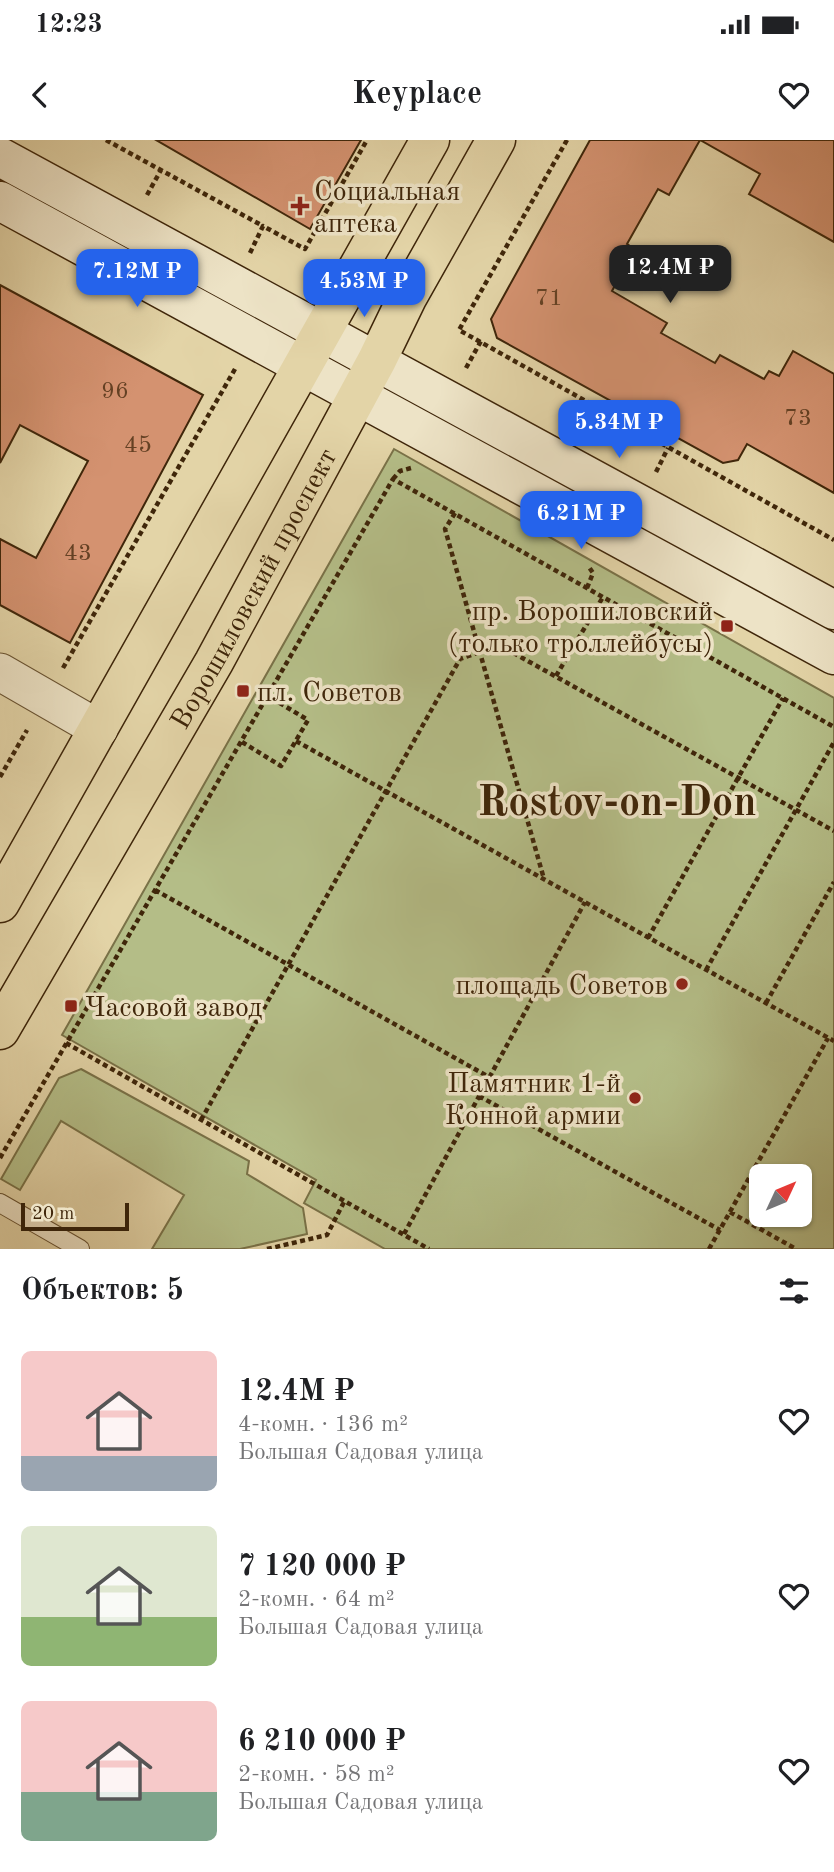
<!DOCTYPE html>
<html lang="ru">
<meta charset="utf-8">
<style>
:root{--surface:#fff;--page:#f2f2f2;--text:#202124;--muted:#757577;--accent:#2563eb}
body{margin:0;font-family:"Old Standard TT",serif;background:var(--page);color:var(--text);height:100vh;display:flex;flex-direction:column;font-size:26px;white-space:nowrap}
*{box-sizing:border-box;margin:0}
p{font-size:23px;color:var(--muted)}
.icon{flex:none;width:38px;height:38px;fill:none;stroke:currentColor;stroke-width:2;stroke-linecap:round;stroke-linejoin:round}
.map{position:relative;height:1109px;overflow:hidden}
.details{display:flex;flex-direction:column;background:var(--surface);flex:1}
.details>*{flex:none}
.needle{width:46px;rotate:46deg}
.buttons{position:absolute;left:749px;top:1024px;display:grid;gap:14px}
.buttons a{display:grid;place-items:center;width:63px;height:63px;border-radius:10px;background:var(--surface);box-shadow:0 2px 5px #0004;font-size:35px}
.scale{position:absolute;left:21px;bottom:18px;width:108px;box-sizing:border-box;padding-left:7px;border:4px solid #3f260a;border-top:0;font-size:19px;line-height:24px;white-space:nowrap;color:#3f260a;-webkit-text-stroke:5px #ede3c6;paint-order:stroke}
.price{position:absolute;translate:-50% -60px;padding:0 16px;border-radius:14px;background:var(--accent);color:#fff;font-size:23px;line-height:46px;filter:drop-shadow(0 2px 4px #0008)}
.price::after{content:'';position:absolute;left:50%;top:42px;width:21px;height:16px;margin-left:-10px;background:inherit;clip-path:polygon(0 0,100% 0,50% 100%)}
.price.current{background:#222;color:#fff}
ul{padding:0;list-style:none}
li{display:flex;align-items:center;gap:21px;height:175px;padding:0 21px}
li span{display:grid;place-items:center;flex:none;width:196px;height:140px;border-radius:10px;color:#555}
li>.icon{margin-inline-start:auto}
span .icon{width:84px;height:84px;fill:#fffc;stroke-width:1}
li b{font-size:30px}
h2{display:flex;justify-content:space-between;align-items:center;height:84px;padding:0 21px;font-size:30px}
.status{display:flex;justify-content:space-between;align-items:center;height:49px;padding:0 35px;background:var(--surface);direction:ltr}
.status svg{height:19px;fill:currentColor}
header{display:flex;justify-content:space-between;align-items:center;height:91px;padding:0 21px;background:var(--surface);font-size:32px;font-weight:800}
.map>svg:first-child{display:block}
.green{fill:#b4bd87;stroke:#7a7248;stroke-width:2;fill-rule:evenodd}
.building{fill:#d49270;stroke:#3f260a;stroke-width:2}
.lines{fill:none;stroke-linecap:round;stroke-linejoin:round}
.service-casing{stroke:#685231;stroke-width:20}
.minor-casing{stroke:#685231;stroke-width:39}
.secondary-casing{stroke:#3f260a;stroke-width:41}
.primary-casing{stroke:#3f260a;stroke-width:41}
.path{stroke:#3f260a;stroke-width:4.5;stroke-dasharray:5 3.5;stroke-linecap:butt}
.service{stroke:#ede3c6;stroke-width:18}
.minor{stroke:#ede3c6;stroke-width:37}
.secondary{stroke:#ede3c6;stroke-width:38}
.primary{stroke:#e3d4a7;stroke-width:38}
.poi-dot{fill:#8f2418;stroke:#ede3c6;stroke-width:2.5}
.labels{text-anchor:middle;stroke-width:7;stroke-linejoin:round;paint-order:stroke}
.number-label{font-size:24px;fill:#644124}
.poi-label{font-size:28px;fill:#3f260a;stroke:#ede3c6;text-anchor:start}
.street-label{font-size:28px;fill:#3f260a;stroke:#ede3c6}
.town-label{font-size:42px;font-weight:bold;fill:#3f260a;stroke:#ede3c6}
</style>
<div class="status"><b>12:23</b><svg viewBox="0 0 49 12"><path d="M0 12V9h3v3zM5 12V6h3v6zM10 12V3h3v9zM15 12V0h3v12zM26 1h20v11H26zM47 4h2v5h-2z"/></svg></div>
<header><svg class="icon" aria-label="back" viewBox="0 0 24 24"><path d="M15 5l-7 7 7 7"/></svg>Keyplace<svg class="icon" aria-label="heart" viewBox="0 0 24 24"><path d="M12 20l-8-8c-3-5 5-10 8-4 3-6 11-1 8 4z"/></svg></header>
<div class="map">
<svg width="834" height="1109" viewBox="0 0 834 1109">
<rect width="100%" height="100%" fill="#e3d4a7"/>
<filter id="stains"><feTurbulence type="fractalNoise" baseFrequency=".00286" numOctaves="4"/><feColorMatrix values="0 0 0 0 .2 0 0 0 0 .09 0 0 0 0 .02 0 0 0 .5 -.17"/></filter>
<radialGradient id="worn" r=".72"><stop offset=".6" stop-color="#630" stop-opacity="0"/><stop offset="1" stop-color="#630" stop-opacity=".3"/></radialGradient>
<!-- green -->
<path class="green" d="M394,309L834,558V1109H385L304,1063L316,1040L62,895ZM800,1036V1074H761V1036Z
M81,929L249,1021L247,1034L303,1068L307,1094L240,1109H152L184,1055L61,981L20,1050L1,1039L59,938Z"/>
<!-- building -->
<path class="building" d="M156,0H361L310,89Z
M590,0H834V102L749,54L760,34L700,0L669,55L658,49L627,104L635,109L612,151L667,183L661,193L715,223L720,215L764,239L769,231L779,236L793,211L834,234V353L747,304L738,320L723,323L497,198L491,179Z
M0,145L203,255L70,503L0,465V399L36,418L88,321L20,285L0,323Z"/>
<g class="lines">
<!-- service casing -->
<g class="service-casing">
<path id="service" d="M0,1063L80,1109"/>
</g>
<!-- minor casing -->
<g class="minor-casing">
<path id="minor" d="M0,532L99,589"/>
</g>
<!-- secondary casing -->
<g class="secondary-casing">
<path id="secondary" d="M0,17L834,470
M0,61L834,515"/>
</g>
<!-- primary casing -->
<g class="primary-casing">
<g id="primary">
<path d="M0,763L430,0"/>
<path id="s1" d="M0,890L214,522L377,220L407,158L496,0"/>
</g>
</g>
<!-- path -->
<path class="path" d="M106,0L263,86
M567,0L459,190L834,400
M147,55L161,30
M250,113L263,86L305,109L367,0
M466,228L481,201
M656,332L668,308
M393,339L400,331L411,328
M455,373L445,389L544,739
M587,448L593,433L589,427
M63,528L235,229
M556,536L603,457
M296,601L834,901
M242,602L281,626L308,580L268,556
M0,637L27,590
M155,750L489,937
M648,798L783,558
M706,830L834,602
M766,863L834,742
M66,903L429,1109
M479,956L720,1090
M201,980L460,519L499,505L834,691
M0,1018L393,339L834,587
M730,1072L796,1109
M404,1094L585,762
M267,1109L327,1095L345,1060
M709,1109L828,898"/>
<!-- service -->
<use href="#service" class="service"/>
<!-- minor -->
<use href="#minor" class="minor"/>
<!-- secondary -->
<use href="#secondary" class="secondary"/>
<!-- primary -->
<use href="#primary" class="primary"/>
</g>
<!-- markers -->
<g class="poi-dot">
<path d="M296.5 55.5h7v7h7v7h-7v7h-7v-7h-7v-7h7z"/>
<rect x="720" y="479" width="14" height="14" rx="3.5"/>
<rect x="236" y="544" width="14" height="14" rx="3.5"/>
<circle cx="682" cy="844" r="7"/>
<rect x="64" y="859" width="14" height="14" rx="3.5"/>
<circle cx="635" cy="958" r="7"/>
</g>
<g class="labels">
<!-- number labels -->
<g class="number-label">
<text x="549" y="165">71</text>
<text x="115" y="258">96</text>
<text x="798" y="285">73</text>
<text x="138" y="312">45</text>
<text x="78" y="420">43</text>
</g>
<!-- poi labels -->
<g class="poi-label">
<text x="314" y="60">Социальная<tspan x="314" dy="32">аптека</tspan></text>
<text x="713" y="480" text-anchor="end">пр. Ворошиловский<tspan x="713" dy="32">(только троллейбусы)</tspan></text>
<text x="257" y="561">пл. Советов</text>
<text x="668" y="854" text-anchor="end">площадь Советов</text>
<text x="85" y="876">Часовой завод</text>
<text x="621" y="952" text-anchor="end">Памятник 1-й<tspan x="621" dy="32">Конной армии</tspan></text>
</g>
<!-- street labels -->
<g class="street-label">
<text dy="10" stroke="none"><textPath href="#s1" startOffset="509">Ворошиловский проспект</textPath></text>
</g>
<!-- town labels -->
<g class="town-label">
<text x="617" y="675">Rostov-on-Don</text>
</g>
</g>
<rect width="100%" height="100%" filter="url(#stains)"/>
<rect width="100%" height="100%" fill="url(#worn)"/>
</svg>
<div class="buttons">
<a><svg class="needle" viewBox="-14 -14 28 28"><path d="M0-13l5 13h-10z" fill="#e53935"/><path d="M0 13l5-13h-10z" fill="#757577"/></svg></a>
</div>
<div class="scale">20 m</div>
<b class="price current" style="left:670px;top:165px">12.4M ₽</b>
<b class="price" style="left:137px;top:169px">7.12M ₽</b>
<b class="price" style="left:364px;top:179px">4.53M ₽</b>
<b class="price" style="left:619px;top:320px">5.34M ₽</b>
<b class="price" style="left:581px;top:411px">6.21M ₽</b>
</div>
<section class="details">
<h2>Объектов: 5<svg class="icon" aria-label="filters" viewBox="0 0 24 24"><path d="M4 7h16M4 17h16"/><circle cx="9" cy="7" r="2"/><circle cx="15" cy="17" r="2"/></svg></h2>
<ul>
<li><span style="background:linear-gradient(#f6c9c9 75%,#9aa5b1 0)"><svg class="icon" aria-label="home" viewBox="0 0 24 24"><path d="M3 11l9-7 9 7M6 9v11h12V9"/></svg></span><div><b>12.4M ₽</b><p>4-комн. · 136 m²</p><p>Большая Садовая улица</p></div><svg class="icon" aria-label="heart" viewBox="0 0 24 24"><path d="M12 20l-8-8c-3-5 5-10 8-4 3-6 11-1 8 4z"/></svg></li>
<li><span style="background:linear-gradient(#dfe7d0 65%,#8fb573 0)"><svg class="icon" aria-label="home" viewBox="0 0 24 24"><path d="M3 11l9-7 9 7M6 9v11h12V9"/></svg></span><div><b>7 120 000 ₽</b><p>2-комн. · 64 m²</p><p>Большая Садовая улица</p></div><svg class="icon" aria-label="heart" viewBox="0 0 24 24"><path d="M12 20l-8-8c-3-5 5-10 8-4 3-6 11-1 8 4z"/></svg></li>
<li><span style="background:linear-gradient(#f6c9c9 65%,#7fa58c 0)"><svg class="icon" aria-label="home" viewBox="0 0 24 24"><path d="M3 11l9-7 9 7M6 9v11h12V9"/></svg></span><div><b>6 210 000 ₽</b><p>2-комн. · 58 m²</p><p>Большая Садовая улица</p></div><svg class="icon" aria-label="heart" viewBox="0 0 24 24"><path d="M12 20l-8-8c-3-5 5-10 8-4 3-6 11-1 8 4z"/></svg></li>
</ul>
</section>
